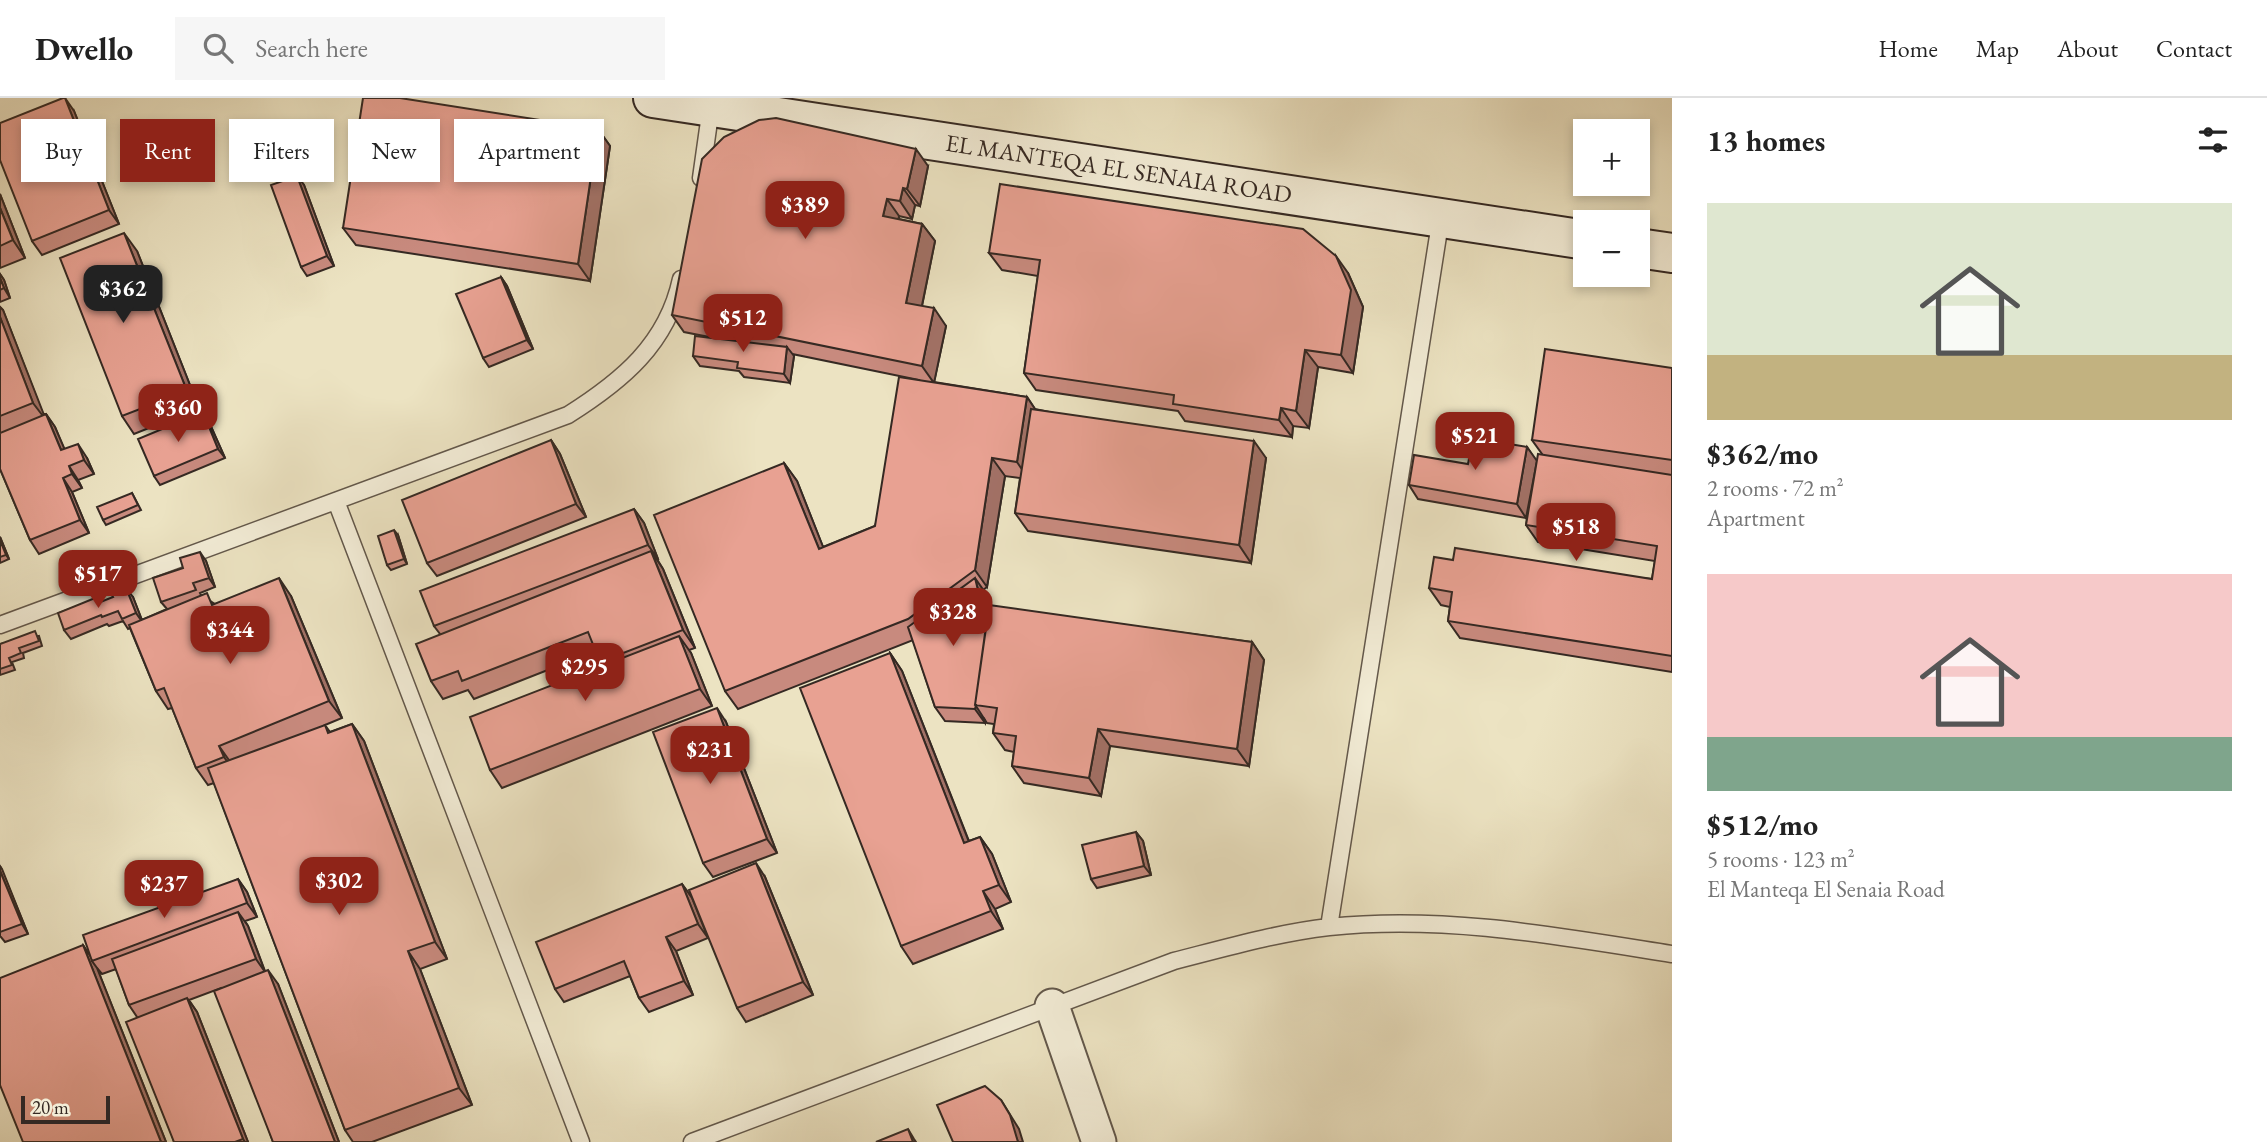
<!DOCTYPE html>
<meta charset="utf-8">
<style>
:root{--surface:#fff;--page:#f6f6f6;--text:#222;--muted:#767676;--line:#e0e0e0;--accent:#8f2418}
body{margin:0;font-family:"EB Garamond",serif;background:var(--page);color:var(--text);height:100vh;display:flex;flex-direction:column;font-size:26px;white-space:nowrap}
*{box-sizing:border-box;margin:0}
p{font-size:23px;color:var(--muted)}
.icon{flex:none;width:38px;height:38px;fill:none;stroke:currentColor;stroke-width:2;stroke-linecap:round;stroke-linejoin:round}
.map{position:relative;flex:1;overflow:hidden}
.drawer{display:flex;flex-direction:column;background:var(--surface);width:595px}
.drawer>*{flex:none}
.top-card{position:absolute;left:21px;top:21px;width:665px;height:63px;display:flex;gap:14px}
.fabs{position:absolute;left:1573px;top:21px;display:grid;gap:14px}
.fabs a{display:grid;place-items:center;width:77px;height:77px;border-radius:0px;background:var(--surface);box-shadow:0 4px 10px #0003;font-size:35px}
.scale{position:absolute;left:21px;bottom:18px;width:89px;box-sizing:border-box;padding-left:7px;border:4px solid #352923;border-top:0;font-size:19px;line-height:24px;white-space:nowrap;color:#352923;-webkit-text-stroke:5px #f3edd7;paint-order:stroke}
.price{position:absolute;translate:-50% -60px;padding:0 16px;border-radius:14px;background:var(--accent);color:#fff;font-size:23px;line-height:46px;filter:drop-shadow(0 2px 4px #0008)}
.price::after{content:'';position:absolute;left:50%;top:42px;width:21px;height:16px;margin-left:-10px;background:inherit;clip-path:polygon(0 0,100% 0,50% 100%)}
.price.active{background:#222;color:#fff}
ul{padding:0;list-style:none}
li{display:grid;align-content:center;gap:14px;height:371px;padding:0 35px}
li span{display:grid;place-items:center;height:217px;border-radius:0px;color:#555}
li>.icon{margin-inline-start:auto}
span .icon{width:126px;height:126px;fill:#fffc;stroke-width:1}
li b{font-size:30px}
h2{display:flex;justify-content:space-between;align-items:center;height:84px;padding:0 35px;font-size:30px}
.pill{padding:0 24px;border-radius:0px;background:var(--surface);box-shadow:0 4px 10px #0003;font-size:24px;line-height:63px}
.pill.active{background:var(--accent);color:#fff}
header{display:flex;align-items:center;gap:42px;box-sizing:border-box;height:98px;padding:0 35px;background:var(--surface);border-bottom:2px solid var(--line)}
header strong{font-size:33px}
nav{display:flex;gap:38px;margin-inline-start:auto;font-size:24px}
.search{width:490px;height:63px;background:var(--page);display:flex;align-items:center;gap:18px;box-sizing:border-box;padding:0 24px;border-radius:0px;color:var(--muted);font-size:26px}
main{display:flex;flex:1;min-height:0}
.map>svg:first-child{display:block}
.lines{fill:none;stroke-linecap:round;stroke-linejoin:round}
.service-casing{stroke:#63584b;stroke-width:19}
.minor-casing{stroke:#63584b;stroke-width:37}
.secondary-casing{stroke:#352923;stroke-width:42}
.service{stroke:#f3edd7;stroke-width:16}
.minor{stroke:#f3edd7;stroke-width:33}
.secondary{stroke:#f3edd7;stroke-width:38}
.wall{fill:#c88a7e;stroke:#352923;stroke-width:2}
.shaded-wall{fill:#a27166;stroke:#352923;stroke-width:2}
.building{fill:#e8a192;stroke:#352923;stroke-width:2}
.labels{text-anchor:middle;stroke-width:5;stroke-linejoin:round;paint-order:stroke}
.street-label{font-size:24px;fill:#352923;stroke:#f3edd7}
</style>
<header>
<strong>Dwello</strong>
<div class="search"><svg class="icon" aria-label="search" viewBox="0 0 24 24"><circle cx="10" cy="10" r="6"/><path d="M15 15l6 6"/></svg>Search here</div>
<nav><a>Home</a><a>Map</a><a>About</a><a>Contact</a></nav>
</header>
<main>
<div class="map">
<svg width="1672" height="1044" viewBox="0 0 1672 1044">
<rect width="100%" height="100%" fill="#ece3c2"/>
<filter id="stains"><feTurbulence type="fractalNoise" baseFrequency=".00286" numOctaves="4"/><feColorMatrix values="0 0 0 0 .2 0 0 0 0 .09 0 0 0 0 .02 0 0 0 .5 -.17"/></filter>
<radialGradient id="worn" r=".72"><stop offset=".6" stop-color="#630" stop-opacity="0"/><stop offset="1" stop-color="#630" stop-opacity=".3"/></radialGradient>
<g class="lines">
<!-- service casing -->
<g class="service-casing">
<path id="service" d="M701,80L711,9
M336,403L581,1044
M0,527L568,317C622,283 667,246 681,181
M1329,829L1441,119
M692,1044L1174,863C1225,850 1277,835 1329,829C1445,817 1558,838 1672,856"/>
</g>
<!-- minor casing -->
<g class="minor-casing">
<path id="minor" d="M1052,908L1099,1044"/>
</g>
<!-- secondary casing -->
<g class="secondary-casing">
<g id="secondary">
<path id="s1" d="M653,0L1586,142"/>
<path d="M1638,150L1672,155"/>
</g>
</g>
<!-- service -->
<use href="#service" class="service"/>
<!-- minor -->
<use href="#minor" class="minor"/>
<!-- secondary -->
<use href="#secondary" class="secondary"/>
</g>
<!-- wall -->
<path class="wall" d="M74,13L119,126L42,157L32,143Z
M598,31L610,48L590,183L356,147L343,130Z
M928,68L920,108L915,107L912,121L899,118V121L922,126L935,143L922,208L946,228L934,284L1027,299L1035,311L1266,360L1251,465L1028,433L1015,415L1020,380L1005,378L987,489L983,492L989,509L1252,544L1264,562L1249,668L1110,648L1101,698L1024,685L1012,668L1014,654L1005,652L993,635L994,626L987,625L985,622V625L945,623L935,609L913,542L738,611L725,593L784,365L797,383L823,449L875,428L919,282L792,256L794,258L790,285L744,279L739,273L700,268L693,258L709,239L684,234L672,217Z
M297,78L304,87L334,168L307,178L301,169Z
M0,96L25,160L0,170Z
M137,153L199,310L134,336L122,318Z
M989,155L1348,175L1363,209L1353,275L1318,269L1309,330L1293,328L1292,339L1185,323L1178,313L1036,292L1024,275L1038,178L1002,172Z
M0,176L4,182L10,200L0,204Z
M501,179L507,188L533,251L489,269L483,260Z
M0,209L3,212L43,316H46L55,329L64,351L87,360L94,376L78,382L82,390L72,394L89,435L39,456L30,442L0,371Z
M1672,270V574L1460,540L1448,523L1450,509L1441,507L1429,490L1453,462L1652,481L1655,463L1538,444L1526,427L1536,366L1526,420L1418,401L1409,387L1468,366L1527,349L1536,363L1542,356L1532,342Z
M203,314L209,324L225,360L160,387L154,378Z
M551,342L560,356L586,419L437,478L427,465Z
M132,395L141,412L106,427L103,422Z
M634,411L644,425L658,461H657L663,471L695,550L689,552L691,555L712,608L502,690L490,672L603,568L596,553L474,601L468,592L443,601L431,583L440,536L434,528Z
M398,437L407,466L391,472L387,467Z
M0,439L9,461L0,465Z
M206,463L215,489L200,495L201,497L215,506L291,498L342,620L325,627L330,634L352,626L364,643L447,861L420,871L472,1007L372,1044H353L345,1032L214,685L208,687L196,670L172,610L168,611L156,593L130,530L128,531L123,523L109,528L107,526L71,541L64,532L95,500L98,505L133,499L142,522L167,511L161,504Z
M39,538L42,548L23,555L24,560L12,564L15,572L0,577V546Z
M890,555L902,573L969,743L980,739L992,756L1011,804L995,811L1003,831L913,866L901,848Z
M726,624L777,755L713,779L703,765Z
M1136,734L1143,743L1151,777L1097,790L1091,781Z
M0,768L28,836L5,844L0,838Z
M765,779L813,897L746,924L737,910Z
M238,781L247,794L257,819L245,823L248,828L265,873L278,886L339,1044H273L221,890L189,902L197,914L248,1044H174L137,919L129,907L116,871L102,876L97,870L166,1044H23L83,847L90,858Z
M682,786L692,800L708,840L676,853L693,897L649,914L639,900L630,878L564,904L555,891Z"/>
<!-- shaded-wall -->
<path class="shaded-wall" d="M65,0L74,13L119,126L109,112Z
M598,31L610,48L590,183L578,166Z
M916,51L928,68L920,108L907,91Z
M297,78L304,87L334,168L327,158Z
M903,90L915,107L912,121L900,103Z
M0,96L25,160L13,142L0,110Z
M887,101L899,118L896,136L883,118Z
M922,126L935,143L919,222L906,205Z
M124,135L137,153L199,310L187,293Z
M1336,158L1348,175L1363,209L1353,275L1341,257Z
M0,176L4,182L10,200L4,190L0,180Z
M501,179L507,188L533,251L527,242Z
M0,209L3,212L46,322L33,305L0,219Z
M934,210L946,228L934,285L922,268Z
M787,249L794,258L790,285L784,276Z
M1305,252L1318,269L1309,330L1296,313Z
M1027,299L1039,317L1029,382L1017,364Z
M1281,310L1293,328L1292,339L1279,322Z
M203,314L209,324L225,360L218,351Z
M46,316L55,329L71,366L61,352Z
M551,342L560,356L586,419L576,406Z
M1254,343L1266,360L1251,465L1239,447Z
M78,346L87,360L94,376L84,362Z
M1527,349L1537,363L1526,420L1517,406Z
M992,360L1005,378L987,489L975,472Z
M784,365L797,383L831,469L819,451Z
M69,368L78,382L82,390L72,376Z
M63,380L72,394L89,435L80,422Z
M634,411L644,425L658,461L648,447Z
M394,432L398,437L407,466L404,461Z
M0,439L9,461L6,457L0,442Z
M651,453L663,471L695,550L683,532Z
M200,454L206,463L215,489L209,480Z
M279,480L291,498L342,620L329,603Z
M975,480L984,493L990,514L982,508Z
M126,490L133,499L143,525L136,515Z
M679,538L691,555L712,608L700,591Z
M1252,544L1264,562L1249,668L1237,651Z
M890,555L902,573L976,762L964,745Z
M976,608L985,622V625L975,611Z
M717,610L726,624L777,755L767,741Z
M352,626L364,643L447,861L435,844Z
M1098,631L1110,648L1101,698L1089,680Z
M219,648L231,665L236,676L224,659Z
M1136,734L1143,743L1151,777L1144,768Z
M980,739L992,756L1011,804L999,787Z
M756,765L765,779L813,897L803,884Z
M0,768L2,771L28,836L22,826L0,773Z
M238,781L247,794L257,819L247,805Z
M682,786L692,800L708,840L698,826Z
M983,793L995,811L1003,831L991,813Z
M238,814L248,828L265,874L256,861Z
M666,839L676,853L693,897L684,883Z
M83,847L93,862L92,863L97,870L166,1044H161Z
M408,853L420,871L472,1007L459,990Z
M268,872L278,886L339,1044H335Z
M187,900L197,914L248,1044H245L243,1041Z
M1001,1002L1019,1031L1023,1044H1018Z
M908,1031L914,1041L916,1044H913Z"/>
<!-- building -->
<path class="building" d="M63,0H65L109,112L32,143L0,62V25Z
M363,0H400L598,31L578,166L343,130Z
M776,20L916,51L907,91L903,90L900,103L887,101L883,118L922,126L906,205L934,210L922,268L672,217L702,61L724,39L759,22Z
M297,78L327,158L301,169L271,87Z
M1000,86L1303,131L1336,158L1351,192L1341,257L1305,252L1296,313L1281,310L1279,322L1173,306L1174,297L1024,275L1040,162L989,155Z
M0,110L13,142L0,148Z
M124,135L187,293L122,318L60,160Z
M501,179L527,242L483,260L456,196Z
M0,180L4,190L0,192Z
M0,219L33,305L0,318Z
M695,238L787,249L784,276L737,270L738,264L693,258Z
M1545,251L1672,270V362L1532,342Z
M899,279L1027,299L1017,364L992,360L975,472L908,521L725,593L654,417L784,365L819,451L875,428Z
M1031,311L1254,343L1239,447L1015,415Z
M203,314L218,351L154,378L138,341Z
M46,316L61,352L78,346L84,362L69,368L72,376L63,380L80,422L30,442L0,371V335Z
M1473,340L1527,349L1517,406L1409,387L1414,357L1468,366Z
M551,342L576,406L427,465L402,402Z
M1538,356L1672,377V558L1448,523L1452,494L1429,490L1434,459L1453,462L1455,450L1652,481L1657,448L1526,427Z
M132,395L138,407L103,422L97,409Z
M634,411L648,447L434,528L420,493Z
M394,432L404,461L387,467L378,438Z
M0,442L6,457L0,459Z
M651,453L683,532L600,564L588,534L462,583L458,573L431,583L416,546Z
M200,454L209,480L193,485L196,492L161,504L153,480L183,470L180,460Z
M279,480L329,603L219,648L224,659L196,670L164,590L156,593L129,527L207,495L212,507Z
M975,480L982,508L989,509L975,607H976L975,611L935,609L908,529Z
M126,490L136,515L122,521L118,513L102,519L101,517L64,532L58,515L95,500L98,505L113,499L111,496Z
M989,507L1252,544L1237,651L1098,631L1089,680L1012,668L1016,638L993,635L997,610L975,607Z
M35,533L39,543L19,550L21,555L9,560L12,567L0,571V546Z
M679,538L700,591L490,672L470,619Z
M890,555L964,745L980,739L999,787L983,793L991,813L901,848L800,590Z
M717,610L767,741L703,765L653,634Z
M352,626L435,844L408,853L459,990L345,1032L208,670L325,627L328,635Z
M1136,734L1144,768L1091,781L1082,747Z
M756,765L803,884L737,910L689,792Z
M0,773L22,826L0,834Z
M238,781L247,805L92,863L83,837Z
M682,786L698,826L666,839L684,883L639,900L624,863L555,891L536,844Z
M238,814L256,861L129,907L112,861Z
M83,847L161,1044H23L0,987V880Z
M268,872L335,1044H273L214,893Z
M187,900L243,1041L235,1044H174L126,924Z
M985,988L1001,1002L1010,1017L1018,1044H953L937,1007Z
M908,1031L913,1044H876Z"/>
<g class="labels">
<!-- street labels -->
<g class="street-label">
<text dy="8" stroke="none"><textPath href="#s1" startOffset="471">EL MANTEQA EL SENAIA ROAD</textPath></text>
</g>
</g>
<rect width="100%" height="100%" filter="url(#stains)"/>
<rect width="100%" height="100%" fill="url(#worn)"/>
</svg>
<div class="fabs">
<a>+</a>
<a>−</a>
</div>
<div class="scale">20 m</div>
<b class="price" style="left:805px;top:143px">$389</b>
<b class="price active" style="left:123px;top:227px">$362</b>
<b class="price" style="left:743px;top:256px">$512</b>
<b class="price" style="left:178px;top:346px">$360</b>
<b class="price" style="left:1475px;top:374px">$521</b>
<b class="price" style="left:1576px;top:465px">$518</b>
<b class="price" style="left:98px;top:512px">$517</b>
<b class="price" style="left:953px;top:550px">$328</b>
<b class="price" style="left:230px;top:568px">$344</b>
<b class="price" style="left:585px;top:605px">$295</b>
<b class="price" style="left:710px;top:688px">$231</b>
<b class="price" style="left:339px;top:819px">$302</b>
<b class="price" style="left:164px;top:822px">$237</b>
<div class="top-card">
<a class="pill">Buy</a>
<a class="pill active">Rent</a>
<a class="pill">Filters</a>
<a class="pill">New</a>
<a class="pill">Apartment</a>
</div>
</div>
<section class="drawer">
<h2>13 homes<svg class="icon" aria-label="filters" viewBox="0 0 24 24"><path d="M4 7h16M4 17h16"/><circle cx="9" cy="7" r="2"/><circle cx="15" cy="17" r="2"/></svg></h2>
<ul>
<li><span style="background:linear-gradient(#dfe7d0 70%,#c2b280 0)"><svg class="icon" aria-label="home" viewBox="0 0 24 24"><path d="M3 11l9-7 9 7M6 9v11h12V9"/></svg></span><div><b>$362/mo</b><p>2 rooms · 72 m²</p><p>Apartment</p></div></li>
<li><span style="background:linear-gradient(#f6c9c9 75%,#7fa58c 0)"><svg class="icon" aria-label="home" viewBox="0 0 24 24"><path d="M3 11l9-7 9 7M6 9v11h12V9"/></svg></span><div><b>$512/mo</b><p>5 rooms · 123 m²</p><p>El Manteqa El Senaia Road</p></div></li>
</ul>
</section>
</main>
